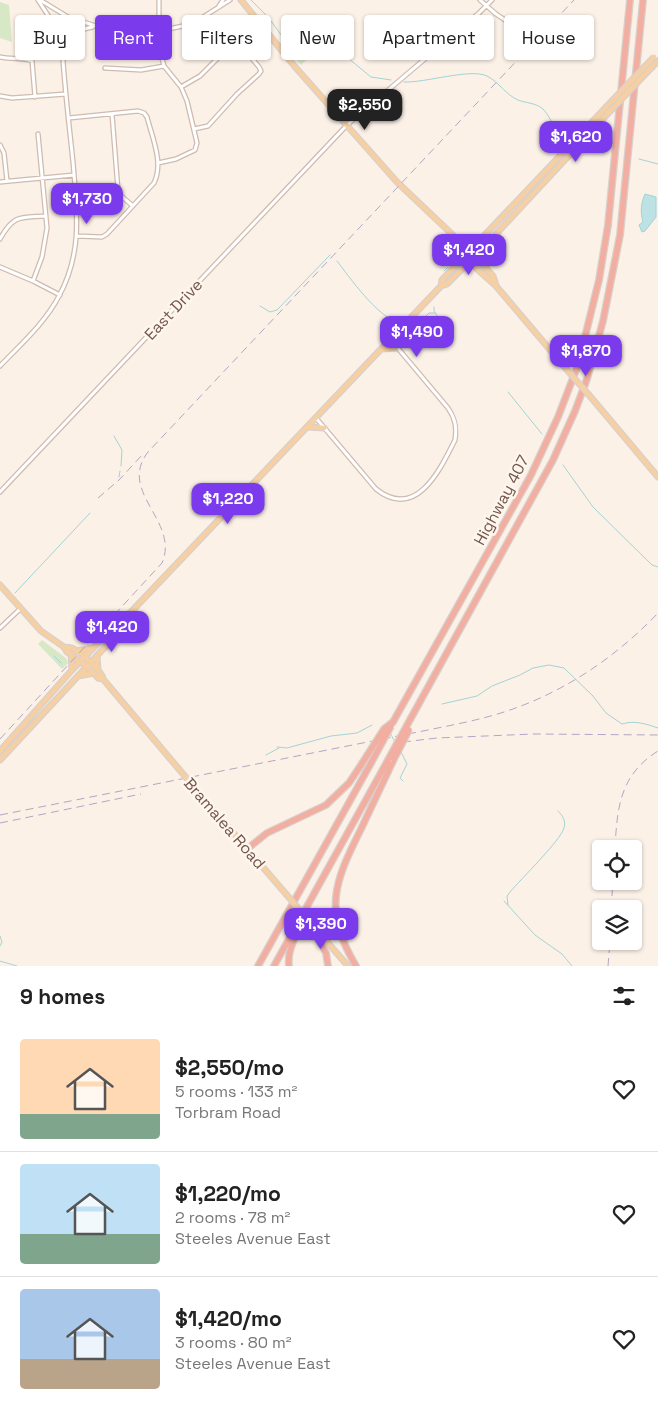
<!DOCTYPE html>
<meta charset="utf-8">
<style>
:root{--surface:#fff;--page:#f6f6f6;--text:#222;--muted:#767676;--line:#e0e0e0;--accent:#7c3aed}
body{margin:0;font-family:"Space Grotesk",sans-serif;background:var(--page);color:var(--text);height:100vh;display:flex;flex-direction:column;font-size:19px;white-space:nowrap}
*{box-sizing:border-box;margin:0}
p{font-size:16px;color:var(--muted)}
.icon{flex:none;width:28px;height:28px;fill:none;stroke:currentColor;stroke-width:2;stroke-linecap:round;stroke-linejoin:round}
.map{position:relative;height:966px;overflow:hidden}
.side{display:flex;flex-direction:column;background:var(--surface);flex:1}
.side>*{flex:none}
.banner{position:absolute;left:15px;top:15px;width:629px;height:45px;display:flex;gap:10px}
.controls{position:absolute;left:592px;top:840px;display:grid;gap:10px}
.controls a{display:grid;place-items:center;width:50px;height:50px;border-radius:5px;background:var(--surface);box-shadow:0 1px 4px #0004;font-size:25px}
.price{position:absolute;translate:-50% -42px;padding:0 11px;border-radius:10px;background:var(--accent);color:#fff;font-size:16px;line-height:32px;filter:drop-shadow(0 1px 2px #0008)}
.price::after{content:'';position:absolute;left:50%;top:30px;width:15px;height:11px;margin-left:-8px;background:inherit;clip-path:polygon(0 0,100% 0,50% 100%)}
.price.current{background:#222;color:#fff}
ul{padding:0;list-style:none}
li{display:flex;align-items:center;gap:15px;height:125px;padding:0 20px}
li+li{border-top:1px solid var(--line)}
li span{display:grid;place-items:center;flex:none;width:140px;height:100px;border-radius:5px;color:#555}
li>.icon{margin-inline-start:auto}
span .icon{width:60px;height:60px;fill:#fffc;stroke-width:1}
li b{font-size:21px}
h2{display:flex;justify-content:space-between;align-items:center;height:60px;padding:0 20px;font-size:21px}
.pill{padding:0 18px;border-radius:5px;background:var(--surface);box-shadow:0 1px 4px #0004;font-size:18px;line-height:45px}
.pill.current{background:var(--accent);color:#fff}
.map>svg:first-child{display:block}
.green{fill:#d7e8c6}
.water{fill:#bce2e4;stroke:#a3d3d5}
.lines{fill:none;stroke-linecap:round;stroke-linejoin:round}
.stream{stroke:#a3d3d5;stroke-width:1}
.minor-casing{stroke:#cfbbb0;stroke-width:5.5}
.major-casing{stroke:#d8d0cd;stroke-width:7}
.highway-casing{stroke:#d8d0cd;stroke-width:8}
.minor{stroke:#fff;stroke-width:3}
.major{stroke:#f6cfa3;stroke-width:4.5}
.highway{stroke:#f2aea1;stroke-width:5.5}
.rail{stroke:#b3a6c5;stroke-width:1;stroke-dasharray:8 5;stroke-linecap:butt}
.major-bridge-casing{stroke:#d8d0cd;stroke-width:7;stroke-linecap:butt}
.highway-bridge-casing{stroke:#d8d0cd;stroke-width:8;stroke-linecap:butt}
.major-bridge{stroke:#f6cfa3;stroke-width:4.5}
.highway-bridge{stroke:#f2aea1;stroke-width:5.5}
.labels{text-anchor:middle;stroke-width:5;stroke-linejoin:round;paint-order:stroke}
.street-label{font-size:16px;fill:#74574c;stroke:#fef6ed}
</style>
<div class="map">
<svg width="658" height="966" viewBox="0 0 658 966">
<rect width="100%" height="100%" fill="#fbf1e7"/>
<!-- green -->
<path class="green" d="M0,2L9,5L12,42L0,38Z
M288,41L300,46L312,55L301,65L282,45Z
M42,640L66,658L68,663L62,669L38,644Z"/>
<!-- water -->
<path class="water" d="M645,194L656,197V217L645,231L642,232L639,225L643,222C640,212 641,203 645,194Z"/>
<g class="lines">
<!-- stream -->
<path class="stream" d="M251,0L268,17L282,36L289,39L303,42L325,44L337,49L371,77L391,80
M404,82C425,83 471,68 487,76C499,82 506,95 518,100C526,103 536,103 543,109C551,117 553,129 563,137
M592,150L604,153
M639,159L658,164
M337,261C350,278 377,316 397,322
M444,271L448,267
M260,306L270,312L277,310L330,255
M434,307V311L438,317
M409,332L429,313H435
M508,392L542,434
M114,436L122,450L121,466
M563,465L593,507L652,565L658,567
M119,477L120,471
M15,593L90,513
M54,656L61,663
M442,704L477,696L492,686L520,675L533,668L549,665L564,668L593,696L606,713L622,724C635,720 646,724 658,728
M390,733L395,742
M277,747L287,748L331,736L357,733L372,725
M401,752L407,764L400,778L403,781
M266,755L279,748
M504,901L535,935L562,954L572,966
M508,905L507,896L510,892C520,880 561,840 564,828C566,821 563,816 558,811
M0,936L2,942L0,946
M0,961L17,966"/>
<!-- minor casing -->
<g class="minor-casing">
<path id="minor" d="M38,0L53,23L61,48
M40,0L68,17L96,26L164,30L192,24L230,0
M480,0L496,14L550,50
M219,6L223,0
M63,50C69,34 77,30 93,27
M0,57C11,60 22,57 32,61L35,97
M105,68L141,70L164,66
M181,87L200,76L232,44L236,43L240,44L259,67L261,71L259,74L237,94L208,126L194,129
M0,96L12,98L66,94
M112,114L118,190L120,195L133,206
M69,118L138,111L144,113L147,117C152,137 164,163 154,183L107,234L102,237L77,236
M0,145L4,153L7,181
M158,163L176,159L195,150L197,143L187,101L181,87L164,66L159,47V0
M0,182L74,175
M0,239C14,214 20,218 46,216
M0,267L33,281L60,295
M33,281L42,257L47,228L38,134
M0,366C21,344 45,323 59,296C83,252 77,211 73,162C69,123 64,84 62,45L64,27L68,17
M316,418L376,489C416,521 440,470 455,440C457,427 455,418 448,408L391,340
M0,492L347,125L479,13L492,0
M0,628L20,609"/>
</g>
<!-- major casing -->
<g class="major-casing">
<path id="major" d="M241,0L296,68L397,182L456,238L461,240L493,276L496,285
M653,66L658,61
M456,238V243L477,269L496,286L568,371
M461,240H481
M456,243L454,249L457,264
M483,248V257L486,266
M441,286L442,280L612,101
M382,349L396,348
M589,395L658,477
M308,427L324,428
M0,585L41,631L64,647L67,652L90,669L98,678L103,679L178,768
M64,647C65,647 71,648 72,648C80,651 102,671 103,679
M76,651L93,648
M71,654L72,670
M97,656L98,670
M78,676L94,673
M0,751L72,670L125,615L130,613L441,286L447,284L483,248L611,110
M0,760L130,620V613
M199,793L286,894
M315,928L348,966"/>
</g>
<!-- highway casing -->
<g class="highway-casing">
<path id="highway" d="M411,718L553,460L575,411L587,379L603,321L620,235L643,0
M393,722L531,475L558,417L578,365L599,280L608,225L630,0
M247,849L267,833L326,805L349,783L361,765
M310,922L326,953L328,966
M258,966L371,763
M274,966L388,760
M289,966C287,950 296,935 304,921
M356,966C323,910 334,883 361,829C372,806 383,782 394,759"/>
</g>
<!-- minor -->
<use href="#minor" class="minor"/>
<!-- major -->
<use href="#major" class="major"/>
<!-- highway -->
<use href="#highway" class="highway"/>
<!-- rail -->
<path class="rail" d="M98,498L119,480L143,454
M0,739L162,563C180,521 117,492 148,452L574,0
M403,742L437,738L534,734L658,735
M0,815L418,732C447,726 476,721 504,712C563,693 615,658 658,613
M0,823L141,794
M615,849C617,807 620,775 658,751
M611,909L613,881
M608,966L610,941"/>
<!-- major-bridge casing -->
<g class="major-bridge-casing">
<path id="major-bridge" d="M612,101L654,57
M611,110L653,66
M568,371L589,395
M178,768L199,793
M286,894L310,922"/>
</g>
<!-- highway-bridge casing -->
<g class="highway-bridge-casing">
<path id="highway-bridge" d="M394,759L409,730
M388,760L411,718
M371,763L391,726
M361,765L384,729L393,722"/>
</g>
<!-- major-bridge -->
<use href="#major-bridge" class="major-bridge"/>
<!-- highway-bridge -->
<use href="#highway-bridge" class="highway-bridge"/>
</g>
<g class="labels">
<!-- street labels -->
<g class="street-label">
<text transform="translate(173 309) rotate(-47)" y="6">East Drive</text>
<text transform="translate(501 500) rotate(-62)" y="6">Highway 407</text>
<text transform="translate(225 823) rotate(49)" y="6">Bramalea Road</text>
</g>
</g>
</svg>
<div class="controls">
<a><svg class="icon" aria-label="locate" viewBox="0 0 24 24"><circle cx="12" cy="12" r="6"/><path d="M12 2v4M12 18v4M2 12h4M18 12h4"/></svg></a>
<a><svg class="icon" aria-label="layers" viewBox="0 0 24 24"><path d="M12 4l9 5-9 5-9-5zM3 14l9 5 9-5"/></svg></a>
</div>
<b class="price current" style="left:365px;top:131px">$2,550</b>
<b class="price" style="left:576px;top:163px">$1,620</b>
<b class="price" style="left:87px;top:225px">$1,730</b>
<b class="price" style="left:469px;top:276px">$1,420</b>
<b class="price" style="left:417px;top:358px">$1,490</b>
<b class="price" style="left:586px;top:377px">$1,870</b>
<b class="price" style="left:228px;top:525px">$1,220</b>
<b class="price" style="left:112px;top:653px">$1,420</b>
<b class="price" style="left:321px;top:950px">$1,390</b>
<div class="banner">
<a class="pill">Buy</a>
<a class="pill current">Rent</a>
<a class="pill">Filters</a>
<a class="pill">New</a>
<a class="pill">Apartment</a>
<a class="pill">House</a>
</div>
</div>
<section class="side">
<h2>9 homes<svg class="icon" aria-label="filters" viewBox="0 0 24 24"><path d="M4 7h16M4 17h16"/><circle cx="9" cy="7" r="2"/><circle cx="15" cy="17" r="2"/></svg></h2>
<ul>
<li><span style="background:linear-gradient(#ffd9b3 75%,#7fa58c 0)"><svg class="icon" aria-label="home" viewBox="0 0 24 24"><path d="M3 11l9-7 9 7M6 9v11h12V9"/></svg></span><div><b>$2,550/mo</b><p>5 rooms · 133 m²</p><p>Torbram Road</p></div><svg class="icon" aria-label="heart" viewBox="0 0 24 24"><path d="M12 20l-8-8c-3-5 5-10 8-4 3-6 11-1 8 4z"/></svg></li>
<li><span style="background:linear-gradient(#bfe0f5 70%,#7fa58c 0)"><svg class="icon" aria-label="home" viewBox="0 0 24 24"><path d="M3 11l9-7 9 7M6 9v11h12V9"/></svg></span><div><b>$1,220/mo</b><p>2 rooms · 78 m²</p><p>Steeles Avenue East</p></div><svg class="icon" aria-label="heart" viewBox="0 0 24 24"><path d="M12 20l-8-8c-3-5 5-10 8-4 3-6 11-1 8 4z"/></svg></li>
<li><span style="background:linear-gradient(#a9c7e8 70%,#b9a48a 0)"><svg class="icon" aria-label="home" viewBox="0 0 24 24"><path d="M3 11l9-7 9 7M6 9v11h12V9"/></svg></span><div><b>$1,420/mo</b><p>3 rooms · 80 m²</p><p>Steeles Avenue East</p></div><svg class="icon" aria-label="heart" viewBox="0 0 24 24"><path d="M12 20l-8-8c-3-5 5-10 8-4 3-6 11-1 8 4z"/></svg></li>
</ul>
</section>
